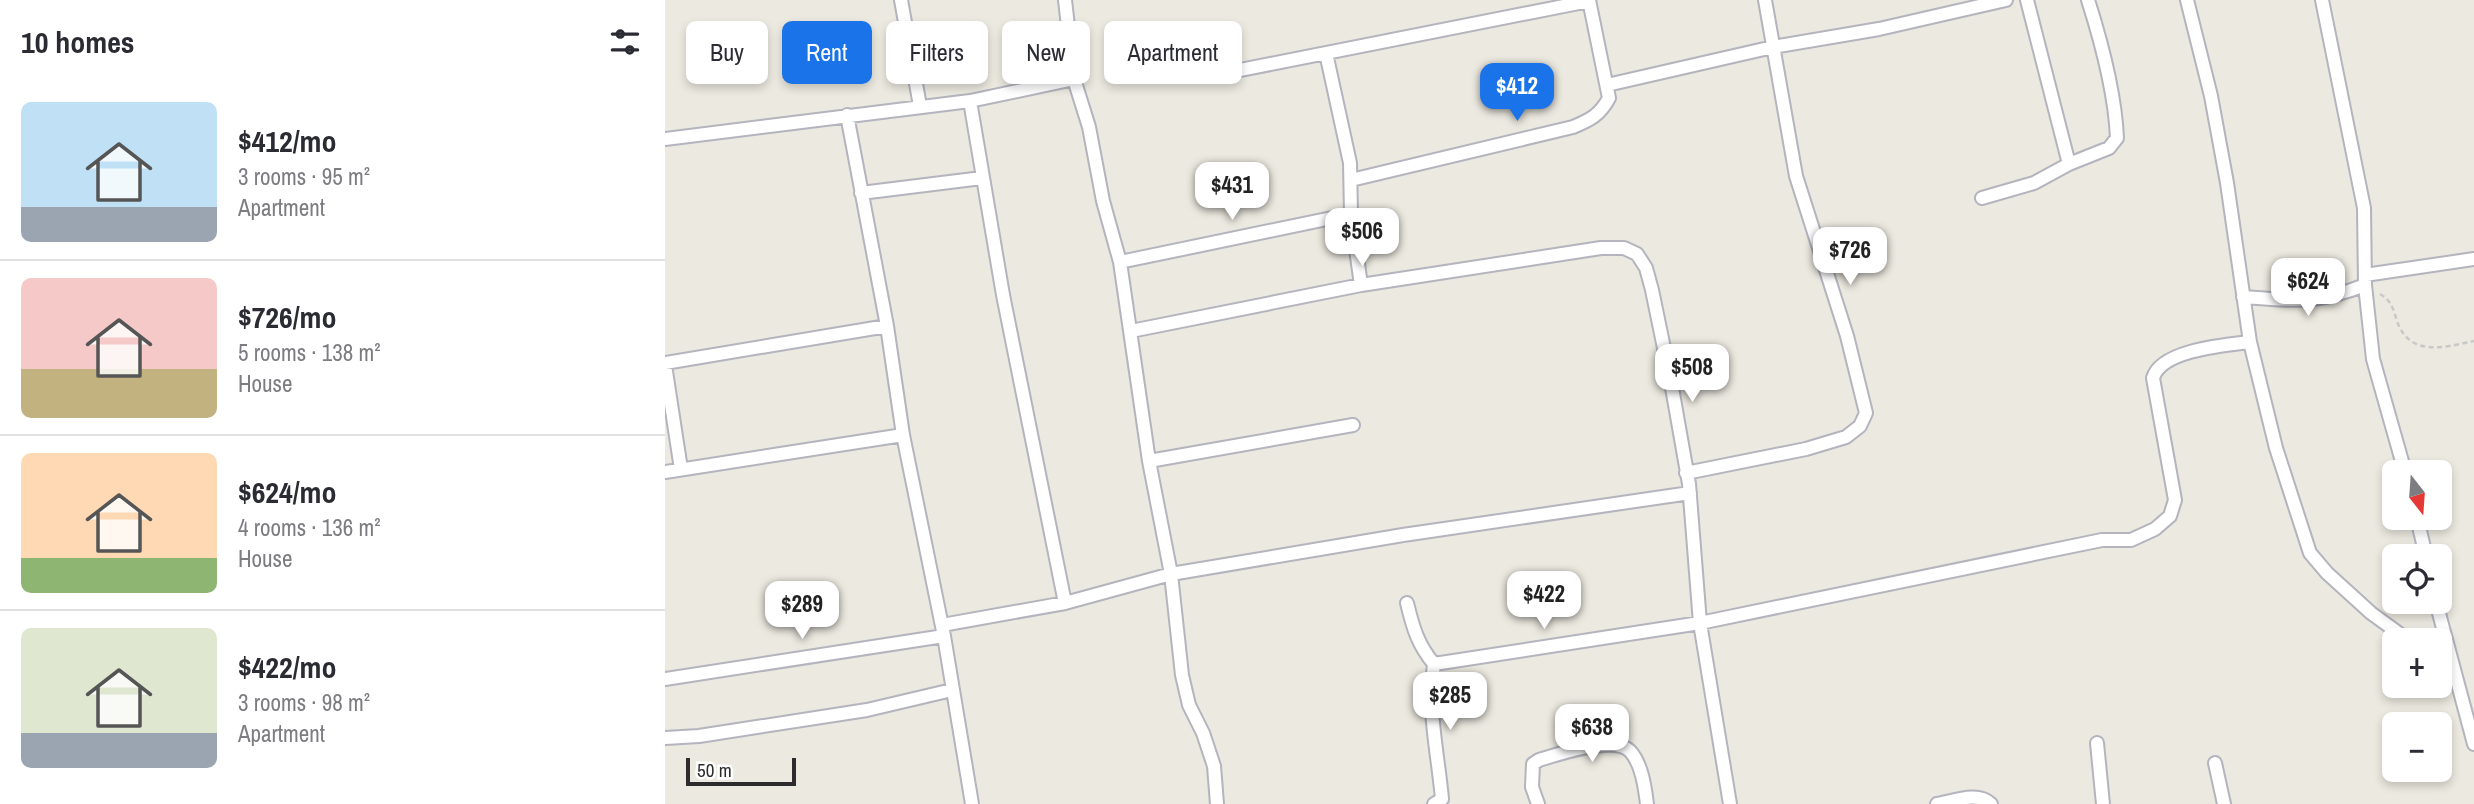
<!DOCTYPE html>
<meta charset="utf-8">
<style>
:root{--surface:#fff;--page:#f7f7f7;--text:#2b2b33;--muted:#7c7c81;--line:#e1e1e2;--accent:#1a73e8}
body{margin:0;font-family:"Archivo Narrow",sans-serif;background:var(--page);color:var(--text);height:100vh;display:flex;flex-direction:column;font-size:26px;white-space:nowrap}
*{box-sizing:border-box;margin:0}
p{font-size:23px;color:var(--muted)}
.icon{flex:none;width:38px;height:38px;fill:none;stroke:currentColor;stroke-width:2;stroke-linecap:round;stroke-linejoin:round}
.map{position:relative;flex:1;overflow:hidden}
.drawer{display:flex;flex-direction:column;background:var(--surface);width:665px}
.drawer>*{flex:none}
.guide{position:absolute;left:21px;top:21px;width:665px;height:63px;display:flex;gap:14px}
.needle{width:46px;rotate:163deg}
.buttons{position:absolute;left:1717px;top:460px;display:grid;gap:14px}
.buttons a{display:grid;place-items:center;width:70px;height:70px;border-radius:10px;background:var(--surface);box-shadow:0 4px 10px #0003;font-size:35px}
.scale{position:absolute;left:21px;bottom:18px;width:110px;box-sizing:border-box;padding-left:7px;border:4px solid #2c2c2c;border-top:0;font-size:19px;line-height:24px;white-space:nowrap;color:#2c2c2c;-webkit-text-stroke:5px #fff;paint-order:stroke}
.price{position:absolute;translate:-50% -60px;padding:0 16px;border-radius:14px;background:#fff;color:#222;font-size:23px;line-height:46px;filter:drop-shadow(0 2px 4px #0008)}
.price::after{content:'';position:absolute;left:50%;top:42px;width:21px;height:16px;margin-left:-10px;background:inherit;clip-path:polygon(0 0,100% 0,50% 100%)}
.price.on{background:var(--accent);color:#fff}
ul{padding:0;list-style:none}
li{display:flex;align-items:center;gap:21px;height:175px;padding:0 21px}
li+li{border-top:2px solid var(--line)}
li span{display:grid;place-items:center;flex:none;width:196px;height:140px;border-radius:10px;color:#555}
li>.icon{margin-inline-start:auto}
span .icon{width:84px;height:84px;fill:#fffc;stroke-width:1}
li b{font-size:30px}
h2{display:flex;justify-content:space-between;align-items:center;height:84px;padding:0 21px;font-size:30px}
.pill{padding:0 24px;border-radius:10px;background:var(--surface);box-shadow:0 4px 10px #0003;font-size:24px;line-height:63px}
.pill.on{background:var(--accent);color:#fff}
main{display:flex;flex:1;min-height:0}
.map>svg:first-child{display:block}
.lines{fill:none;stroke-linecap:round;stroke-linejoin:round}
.street-casing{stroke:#b3b4be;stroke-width:16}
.path{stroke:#c8c8c8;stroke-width:2.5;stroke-dasharray:5 3.5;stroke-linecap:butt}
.street{stroke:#fff;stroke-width:12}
</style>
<main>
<section class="drawer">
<h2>10 homes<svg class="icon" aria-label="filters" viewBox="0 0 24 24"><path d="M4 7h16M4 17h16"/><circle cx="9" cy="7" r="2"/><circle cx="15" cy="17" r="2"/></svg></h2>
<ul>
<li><span style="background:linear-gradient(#bfe0f5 75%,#9aa5b1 0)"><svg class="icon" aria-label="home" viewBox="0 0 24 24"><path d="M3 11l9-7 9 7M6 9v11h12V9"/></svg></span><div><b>$412/mo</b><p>3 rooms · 95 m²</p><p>Apartment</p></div></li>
<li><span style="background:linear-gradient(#f6c9c9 65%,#c2b280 0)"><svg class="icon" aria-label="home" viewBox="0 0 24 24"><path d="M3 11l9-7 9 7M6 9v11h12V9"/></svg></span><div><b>$726/mo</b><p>5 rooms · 138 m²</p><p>House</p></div></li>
<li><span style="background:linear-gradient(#ffd9b3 75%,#8fb573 0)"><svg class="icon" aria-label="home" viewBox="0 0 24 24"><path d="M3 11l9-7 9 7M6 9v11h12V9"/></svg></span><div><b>$624/mo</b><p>4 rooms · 136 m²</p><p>House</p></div></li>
<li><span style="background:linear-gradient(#dfe7d0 75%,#9aa5b1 0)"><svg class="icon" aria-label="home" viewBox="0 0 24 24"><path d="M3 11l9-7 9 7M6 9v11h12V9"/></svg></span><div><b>$422/mo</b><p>3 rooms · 98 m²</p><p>Apartment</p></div></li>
</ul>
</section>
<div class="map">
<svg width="1809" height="804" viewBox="0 0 1809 804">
<rect width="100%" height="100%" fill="#ece9e0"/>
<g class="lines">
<!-- street casing -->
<g class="street-casing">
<path id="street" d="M236,0L255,106
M400,0L409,79L424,127L438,201L455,262L484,461L506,574L517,675L524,705L538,733L549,766L552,804
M1362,0L1404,164
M1522,0L1546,96L1562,183L1585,342
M1657,0L1699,208L1700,285L1708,359L1740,472
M661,53L685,163L686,214L696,285
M545,76L924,1
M942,85L1108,47L1214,29L1341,0
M305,101L338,295L400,603
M182,115L222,326L238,435L279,636L307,804
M0,139L305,101L409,79
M686,180L908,127C925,120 935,115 944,98L924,0
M196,193L317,178
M1317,198L1369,183L1404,164L1444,148L1452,138C1450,92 1437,44 1423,0
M455,262L686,214
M1700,275L1809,259
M1578,297C1629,301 1652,304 1700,285
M466,331L696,285L936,248H959L972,254L981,268L987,290L1006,382L1024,484L1035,623L1065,804
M0,363L222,326
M0,365L16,469
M484,461L688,425
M0,472L238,435
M1021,473L1141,449L1181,437L1195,426L1201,413L1182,336L1131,176L1100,0
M1752,518L1761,556
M1771,602L1809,744
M742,603C748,628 753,645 769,664L1035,623L1437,540H1466L1490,529L1505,516L1510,500L1488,378C1496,350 1560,345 1585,342L1611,448L1645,553L1662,573L1706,613L1743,640
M277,625L400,603L506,574L738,535L1025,493
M0,679L279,636
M0,738L34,736L202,710L287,690
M1432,743L1438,804
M1550,763L1559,804
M769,804L777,799C773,754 762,710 769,664
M873,804L867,787L868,764L874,760C894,754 949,735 965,751C977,764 980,788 982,804
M1272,804C1289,801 1313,791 1326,804"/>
</g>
<!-- path -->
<path class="path" d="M1715,294C1727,301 1728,309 1732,321C1745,358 1780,347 1809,341"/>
<!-- street -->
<use href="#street" class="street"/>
</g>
</svg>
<div class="buttons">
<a><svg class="needle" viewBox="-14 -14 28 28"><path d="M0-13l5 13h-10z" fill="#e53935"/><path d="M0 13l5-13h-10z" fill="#7c7c81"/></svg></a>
<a><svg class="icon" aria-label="locate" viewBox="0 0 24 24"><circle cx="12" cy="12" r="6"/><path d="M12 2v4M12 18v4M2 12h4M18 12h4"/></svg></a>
<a>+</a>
<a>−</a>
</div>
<div class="scale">50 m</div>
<b class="price on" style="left:852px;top:123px">$412</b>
<b class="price" style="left:567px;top:222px">$431</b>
<b class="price" style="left:697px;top:268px">$506</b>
<b class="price" style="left:1185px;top:287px">$726</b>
<b class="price" style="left:1643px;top:318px">$624</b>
<b class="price" style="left:1027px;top:404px">$508</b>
<b class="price" style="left:879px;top:631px">$422</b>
<b class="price" style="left:137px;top:641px">$289</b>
<b class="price" style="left:785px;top:732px">$285</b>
<b class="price" style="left:927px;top:764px">$638</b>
<div class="guide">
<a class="pill">Buy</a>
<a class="pill on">Rent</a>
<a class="pill">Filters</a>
<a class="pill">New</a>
<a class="pill">Apartment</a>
</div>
</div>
</main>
